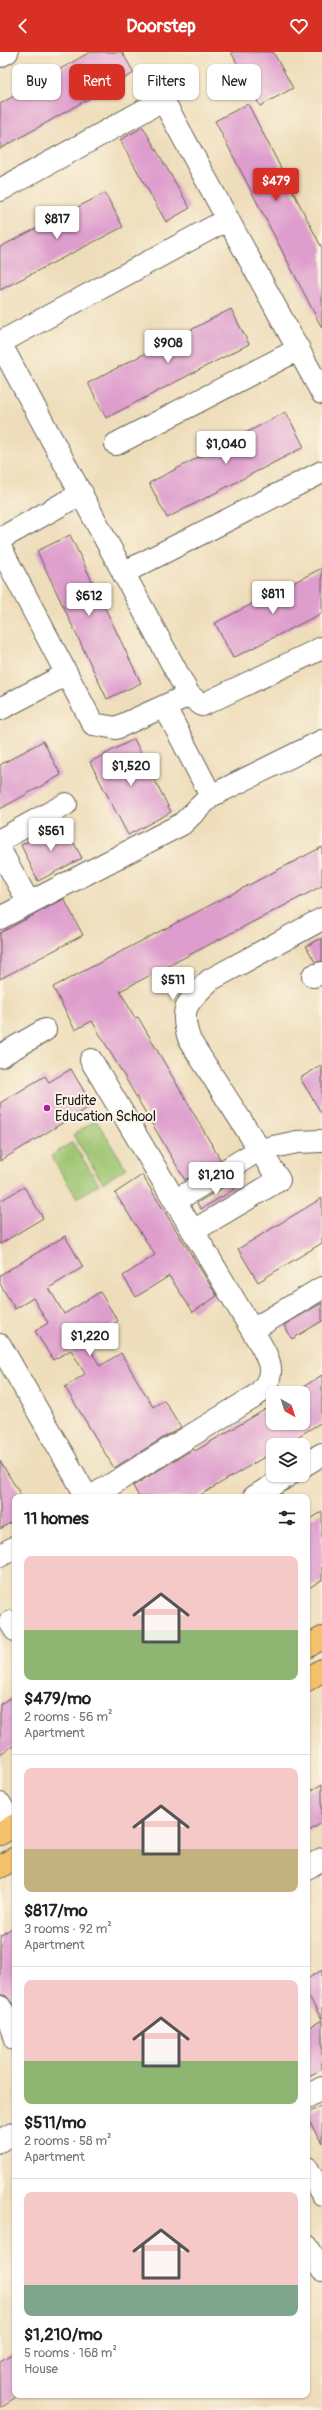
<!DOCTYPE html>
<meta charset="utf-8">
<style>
:root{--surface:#fff;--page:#f2f2f2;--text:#222;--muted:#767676;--line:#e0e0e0;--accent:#d93025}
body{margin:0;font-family:Pangolin,sans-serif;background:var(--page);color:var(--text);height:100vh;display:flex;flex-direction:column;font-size:15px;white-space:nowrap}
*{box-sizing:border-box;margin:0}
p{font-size:13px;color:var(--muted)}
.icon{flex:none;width:22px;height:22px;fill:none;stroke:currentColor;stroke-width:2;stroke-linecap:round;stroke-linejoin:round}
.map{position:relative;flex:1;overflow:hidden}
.panel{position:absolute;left:12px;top:1442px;width:298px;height:904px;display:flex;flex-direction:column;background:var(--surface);border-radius:8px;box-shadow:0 1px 3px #0004}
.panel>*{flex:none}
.hud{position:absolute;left:12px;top:12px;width:298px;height:36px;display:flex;gap:8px}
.needle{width:26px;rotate:141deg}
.fabs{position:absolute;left:266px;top:1334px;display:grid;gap:8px}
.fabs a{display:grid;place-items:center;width:44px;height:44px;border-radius:8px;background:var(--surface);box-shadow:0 1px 3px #0004;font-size:20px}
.price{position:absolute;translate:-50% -34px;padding:0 9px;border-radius:4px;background:#fff;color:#222;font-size:13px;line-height:26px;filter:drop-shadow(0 1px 2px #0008)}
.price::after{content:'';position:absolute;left:50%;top:24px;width:12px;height:9px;margin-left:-6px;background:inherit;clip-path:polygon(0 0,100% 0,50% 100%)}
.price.active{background:var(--accent);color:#fff}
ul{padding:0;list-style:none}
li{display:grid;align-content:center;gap:8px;height:212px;padding:0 12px}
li+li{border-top:1px solid var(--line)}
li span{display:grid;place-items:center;height:124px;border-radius:8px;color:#555}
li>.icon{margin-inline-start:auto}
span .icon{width:72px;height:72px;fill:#fffc;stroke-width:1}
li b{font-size:17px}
h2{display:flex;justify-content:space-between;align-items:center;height:48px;padding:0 12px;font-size:17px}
.tag{padding:0 14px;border-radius:8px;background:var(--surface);box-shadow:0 1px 3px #0004;font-size:14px;line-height:36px}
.tag.active{background:var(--accent);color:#fff}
header{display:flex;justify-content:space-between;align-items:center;height:52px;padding:0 12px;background:var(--accent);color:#fff;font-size:18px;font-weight:700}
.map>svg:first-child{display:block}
.green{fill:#9cc470;stroke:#5c7046}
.building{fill:#de9ecd}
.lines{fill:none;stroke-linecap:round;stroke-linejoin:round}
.minor-casing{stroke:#666053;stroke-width:24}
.major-casing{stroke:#666053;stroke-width:24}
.minor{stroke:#fff;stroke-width:22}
.major{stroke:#f3c26a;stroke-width:22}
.poi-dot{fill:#b5179e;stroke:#fcf5e5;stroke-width:1.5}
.labels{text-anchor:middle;stroke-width:4;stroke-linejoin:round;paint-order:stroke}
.poi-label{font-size:14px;fill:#1c1c1c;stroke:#fcf5e5;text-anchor:start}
</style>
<header><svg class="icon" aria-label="back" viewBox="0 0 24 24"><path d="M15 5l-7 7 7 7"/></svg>Doorstep<svg class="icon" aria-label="heart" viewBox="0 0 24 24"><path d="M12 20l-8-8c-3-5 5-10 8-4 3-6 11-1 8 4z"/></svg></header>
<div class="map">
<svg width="322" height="2358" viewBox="0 0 322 2358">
<rect width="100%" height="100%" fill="#fcf5e5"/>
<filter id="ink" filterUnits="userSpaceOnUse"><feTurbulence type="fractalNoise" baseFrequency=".025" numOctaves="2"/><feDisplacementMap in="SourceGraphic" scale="8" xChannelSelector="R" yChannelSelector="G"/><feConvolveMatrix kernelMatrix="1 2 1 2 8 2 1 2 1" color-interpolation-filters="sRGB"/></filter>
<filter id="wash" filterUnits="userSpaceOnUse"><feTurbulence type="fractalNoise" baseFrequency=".012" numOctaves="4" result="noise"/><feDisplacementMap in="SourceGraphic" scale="16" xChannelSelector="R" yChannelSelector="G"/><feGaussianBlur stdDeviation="0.9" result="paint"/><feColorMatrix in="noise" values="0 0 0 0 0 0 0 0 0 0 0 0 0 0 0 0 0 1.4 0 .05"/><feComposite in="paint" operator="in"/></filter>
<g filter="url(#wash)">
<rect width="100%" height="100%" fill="#eeddba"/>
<!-- green -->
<path class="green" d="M96,1068L126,1116L103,1131L73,1083Z
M72,1090L99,1132L77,1146L51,1104Z"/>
<g id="blocks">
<!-- building -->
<path class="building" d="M90,0H122L134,21L0,97V52Z
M231,0H273L293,36L260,54Z
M248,52L322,196V276L215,69Z
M143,75L190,156L166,170L120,88Z
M105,141L123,175L0,238V195Z
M231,257L249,292L106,366L88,331Z
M286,360L304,395L167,466L149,431Z
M70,483L141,631L107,647L37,499Z
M322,516V561L233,606L215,571Z
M134,687L171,760L128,783L90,710Z
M43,689L61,723L0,757V713Z
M63,771L82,806L38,829L21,793Z
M322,795V834L120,939L135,966L138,965L220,1107L185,1128L92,969L75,978L53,935Z
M64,847L83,883L0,927V881Z
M322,886V909L315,910L306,894Z
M322,1013V1062L300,1026Z
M71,1017L92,1053L0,1109V1051L45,1024L49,1030Z
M142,1123L217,1244L193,1260L169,1224L136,1245L123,1224L155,1203L115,1141Z
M231,1130L235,1137L201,1157L197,1151Z
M24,1135L43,1166L0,1192V1149Z
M322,1146V1191L258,1230L238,1197Z
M65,1184L83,1215L49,1236L64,1262L100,1240L118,1269L85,1289L100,1314L121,1301L153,1355L164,1348L181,1375L114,1416L65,1335L85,1322L71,1298L53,1308L35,1279L48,1271L33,1246L15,1257L0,1232V1223Z
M322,1251V1269L292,1287L284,1273Z
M322,1323V1370L284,1393H273V1400L197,1445H139L133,1434L193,1397L195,1399L273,1353V1371H303V1335Z
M0,1409L22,1445H15V1468L0,1477Z
M322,1460V1528L307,1537V1469Z
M15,1643V1693L0,1702V1652Z
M322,1732V1771L307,1780V1741Z
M15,1874V1955L6,1944L0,1942V1884Z
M322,1918V1967L307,1942V1927Z
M322,1968V2017L307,2025V1977Z
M322,2053V2091L307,2066V2062Z
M15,2300V2346L0,2355V2309Z"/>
</g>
</g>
<g filter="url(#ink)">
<use href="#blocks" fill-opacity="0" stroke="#666053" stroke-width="1"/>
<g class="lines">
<!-- minor casing -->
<g class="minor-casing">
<path id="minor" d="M0,4L7,0
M0,138L163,48L322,341
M1,290L228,167
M0,291L189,643L202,653L322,596
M116,392L299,297
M0,487L82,441
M0,495L93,672L116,676L189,643
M123,521L322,420
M165,655L211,744
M0,657L67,622
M0,788L66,752
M0,798L29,851
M0,866L182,772L211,744L322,689
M313,924L322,921
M0,1004L45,978
M91,1008L252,1278C267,1304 283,1322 254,1345L91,1445
M175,1149L259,1098L297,1090L322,1089
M193,1179L279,1128L190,989C178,957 187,950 210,928L322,867
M252,1278L322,1236
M0,1293L87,1445
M303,1414L322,1402
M254,1445L289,1423
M0,1504L15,1495
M10,1570L15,1578
M0,1752L14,1774
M307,1816L322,1807
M0,1955L9,1969L15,1987
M307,2045L322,2036
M0,2089L15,2081
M307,2116L322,2142
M307,2194L322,2218"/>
</g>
<!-- major casing -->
<g class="major-casing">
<path id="major" d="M307,1595L322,1586
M307,1628L322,1618
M0,1782L15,1773
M0,1815L15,1806"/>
</g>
<!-- minor -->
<use href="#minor" class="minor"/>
<!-- major -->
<use href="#major" class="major"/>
</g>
</g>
<!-- markers -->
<circle class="poi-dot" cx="47" cy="1056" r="4"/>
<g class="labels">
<!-- poi labels -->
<g class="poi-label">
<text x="55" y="1053">Erudite<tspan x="55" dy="16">Education School</tspan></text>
</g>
</g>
</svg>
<div class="fabs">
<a><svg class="needle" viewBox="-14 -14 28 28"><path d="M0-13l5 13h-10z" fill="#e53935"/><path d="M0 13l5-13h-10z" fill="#767676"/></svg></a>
<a><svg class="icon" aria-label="layers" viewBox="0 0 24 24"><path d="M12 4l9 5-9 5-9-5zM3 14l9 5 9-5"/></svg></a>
</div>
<b class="price active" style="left:276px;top:150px">$479</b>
<b class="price" style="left:57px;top:188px">$817</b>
<b class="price" style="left:168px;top:312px">$908</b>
<b class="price" style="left:226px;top:413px">$1,040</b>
<b class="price" style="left:273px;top:563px">$811</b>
<b class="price" style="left:89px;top:565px">$612</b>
<b class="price" style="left:131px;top:735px">$1,520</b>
<b class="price" style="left:51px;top:800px">$561</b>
<b class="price" style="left:173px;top:949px">$511</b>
<b class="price" style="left:216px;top:1144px">$1,210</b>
<b class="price" style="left:90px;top:1305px">$1,220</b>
<div class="hud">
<a class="tag">Buy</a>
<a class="tag active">Rent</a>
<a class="tag">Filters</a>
<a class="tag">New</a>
</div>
<section class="panel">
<h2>11 homes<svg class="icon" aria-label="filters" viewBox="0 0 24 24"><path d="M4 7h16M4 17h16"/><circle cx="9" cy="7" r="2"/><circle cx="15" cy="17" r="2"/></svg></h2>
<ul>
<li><span style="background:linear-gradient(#f6c9c9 60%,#8fb573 0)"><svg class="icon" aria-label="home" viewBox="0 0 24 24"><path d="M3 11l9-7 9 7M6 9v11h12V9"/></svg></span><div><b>$479/mo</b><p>2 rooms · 56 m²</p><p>Apartment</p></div></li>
<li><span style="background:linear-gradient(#f6c9c9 65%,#c2b280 0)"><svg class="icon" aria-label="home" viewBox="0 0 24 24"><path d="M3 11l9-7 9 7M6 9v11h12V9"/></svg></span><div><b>$817/mo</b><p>3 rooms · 92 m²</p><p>Apartment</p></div></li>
<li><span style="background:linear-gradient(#f6c9c9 65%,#8fb573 0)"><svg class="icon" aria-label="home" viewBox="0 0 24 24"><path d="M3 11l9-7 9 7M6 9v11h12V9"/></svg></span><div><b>$511/mo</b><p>2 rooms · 58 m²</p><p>Apartment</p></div></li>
<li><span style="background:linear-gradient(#f6c9c9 75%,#7fa58c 0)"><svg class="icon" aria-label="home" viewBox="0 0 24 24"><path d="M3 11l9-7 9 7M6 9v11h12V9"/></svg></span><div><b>$1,210/mo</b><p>5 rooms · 168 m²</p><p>House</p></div></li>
</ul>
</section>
</div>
